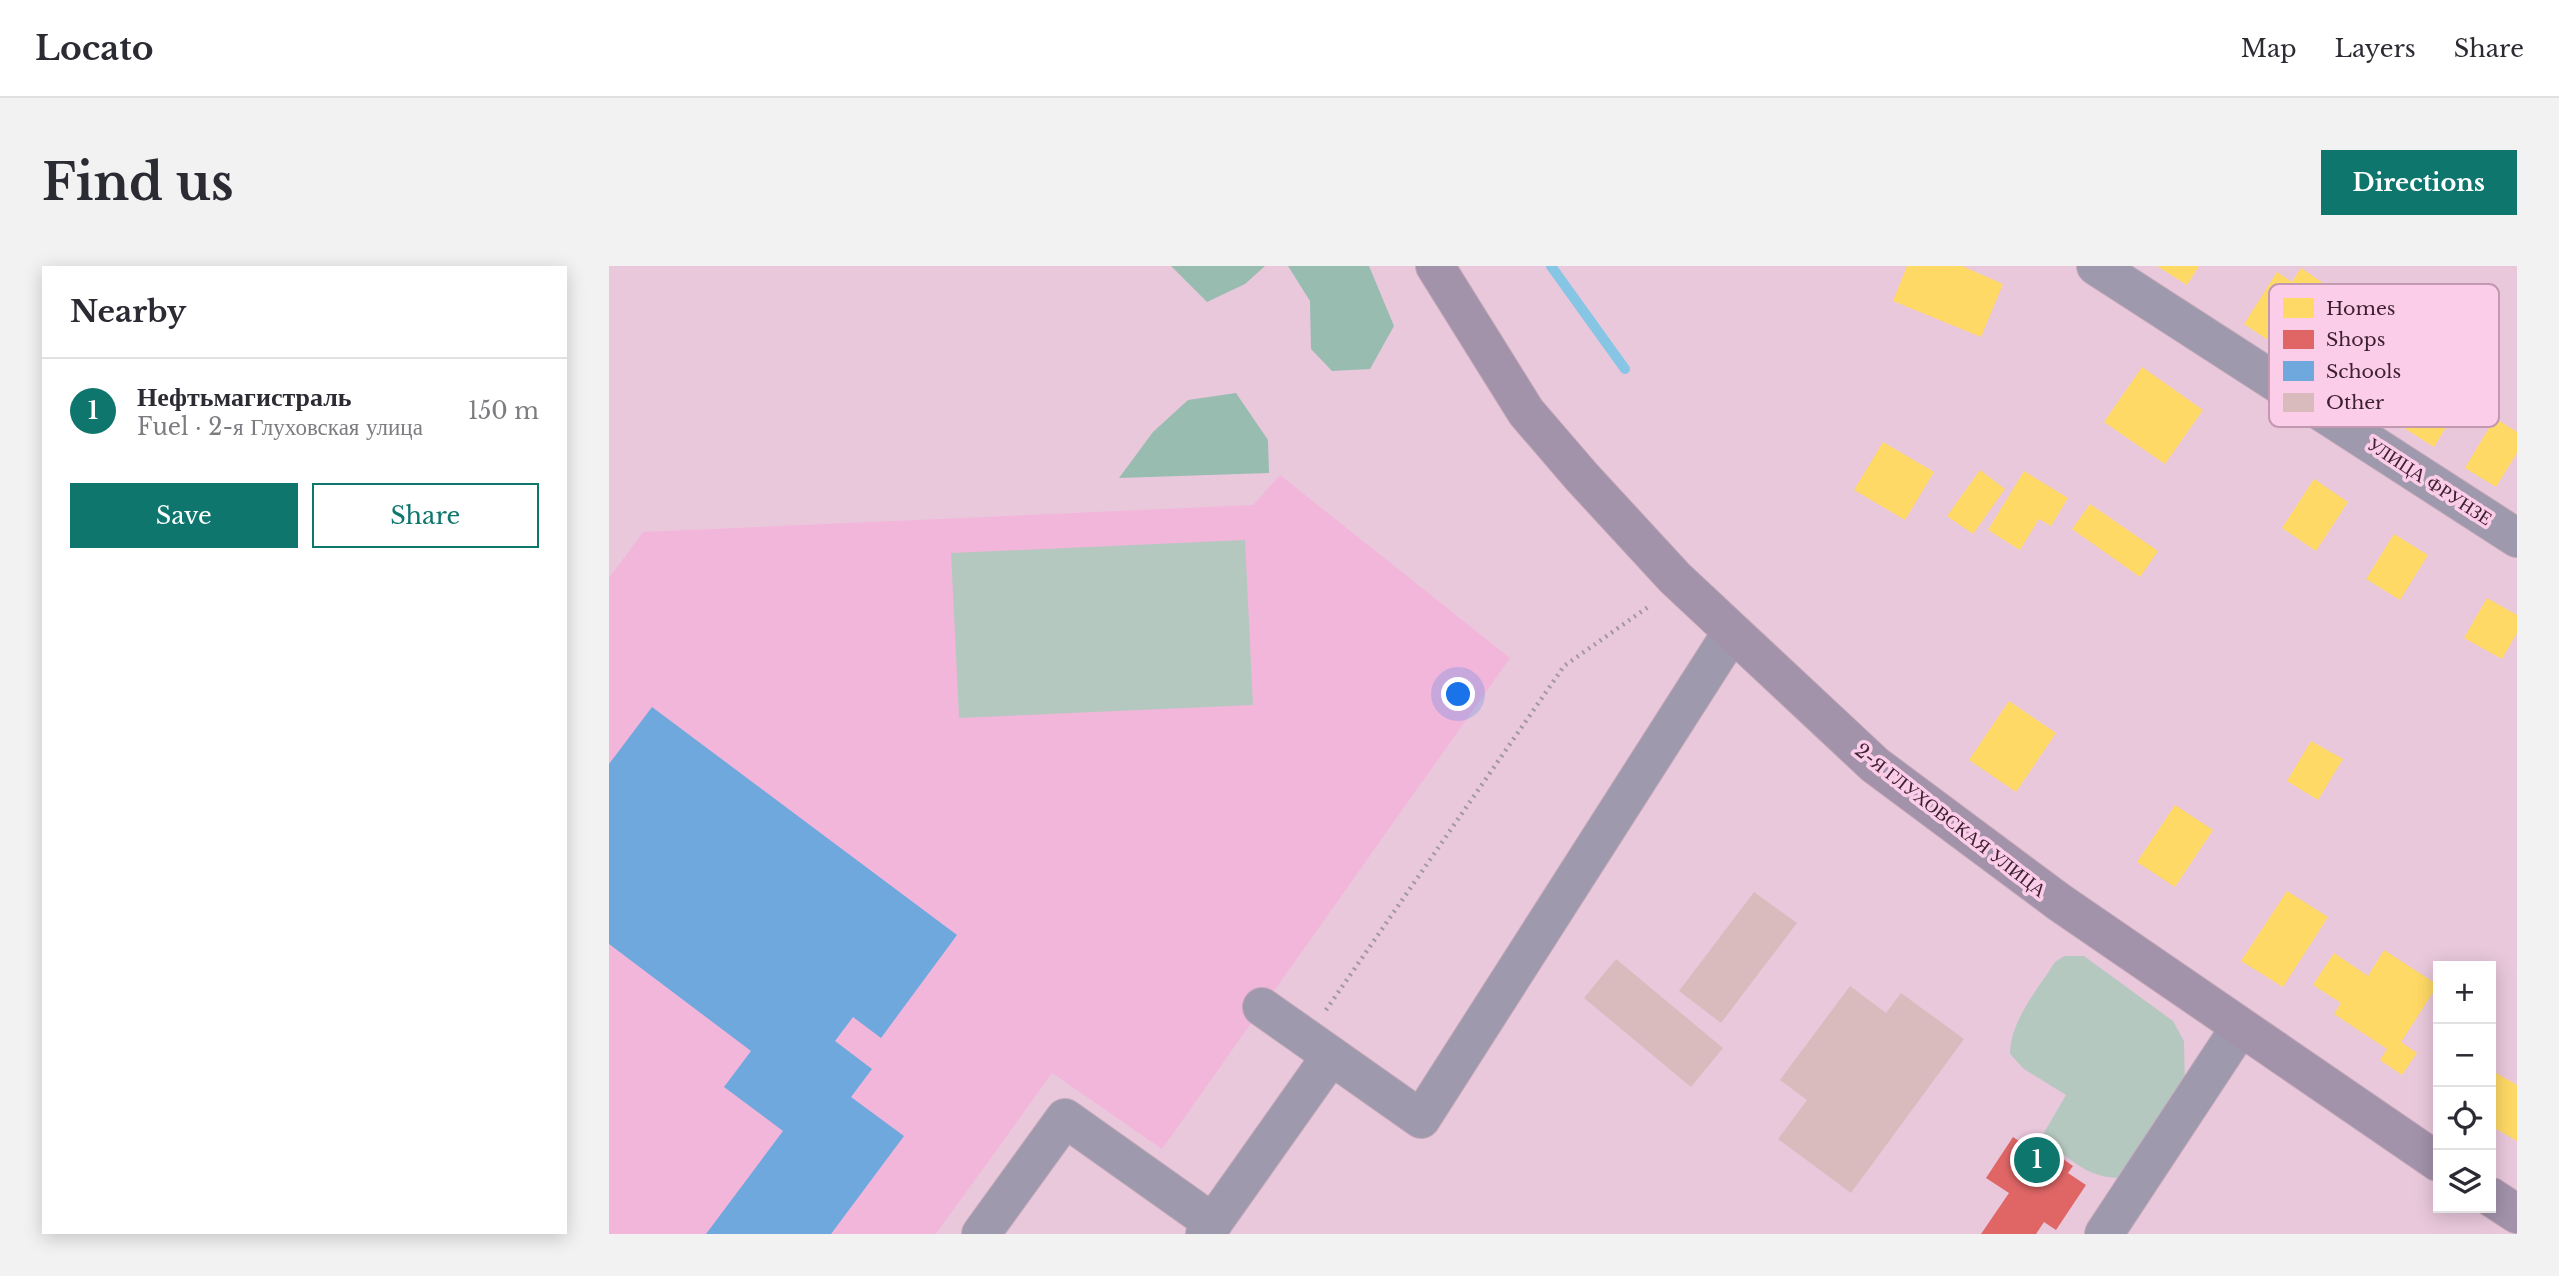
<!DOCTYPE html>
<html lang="en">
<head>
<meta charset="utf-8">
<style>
	:root { --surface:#fff; --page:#f2f2f3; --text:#2b2b33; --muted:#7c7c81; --line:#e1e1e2; --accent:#0f766e }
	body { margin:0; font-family:"Libre Baskerville",serif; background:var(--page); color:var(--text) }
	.controls { position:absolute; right:21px; bottom:21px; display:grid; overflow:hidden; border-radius:0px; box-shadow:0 4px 18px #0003 }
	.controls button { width:63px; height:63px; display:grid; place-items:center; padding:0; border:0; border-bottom:2px solid var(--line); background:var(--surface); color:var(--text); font:35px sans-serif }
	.you { position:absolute; left:850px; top:429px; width:24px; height:24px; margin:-18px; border:5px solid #fff; border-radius:50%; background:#1a73e8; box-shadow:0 0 0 10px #1a73e833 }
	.badge { display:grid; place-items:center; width:46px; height:46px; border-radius:50%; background:var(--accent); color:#fff; font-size:23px; font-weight:700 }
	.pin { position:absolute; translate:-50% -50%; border:4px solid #fff; box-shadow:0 2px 7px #0006 }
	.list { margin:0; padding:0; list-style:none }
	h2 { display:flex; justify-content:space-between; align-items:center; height:91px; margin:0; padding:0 28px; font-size:30px }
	h2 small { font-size:23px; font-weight:400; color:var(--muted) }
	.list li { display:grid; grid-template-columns:46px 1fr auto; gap:21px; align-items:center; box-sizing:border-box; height:105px; padding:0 28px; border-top:2px solid var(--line) }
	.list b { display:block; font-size:26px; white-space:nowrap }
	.list p { margin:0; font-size:23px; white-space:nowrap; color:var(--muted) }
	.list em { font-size:23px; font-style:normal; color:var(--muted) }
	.actions { display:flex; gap:14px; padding:21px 28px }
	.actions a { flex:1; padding:16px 0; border:2px solid var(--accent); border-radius:0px; text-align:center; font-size:24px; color:var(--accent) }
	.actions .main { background:var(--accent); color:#fff }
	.icon { flex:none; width:38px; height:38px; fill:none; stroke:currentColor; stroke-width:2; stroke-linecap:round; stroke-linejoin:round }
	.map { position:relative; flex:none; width:1908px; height:968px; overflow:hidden; border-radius:0px }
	header { display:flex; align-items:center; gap:42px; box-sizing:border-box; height:98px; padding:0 35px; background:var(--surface); border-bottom:2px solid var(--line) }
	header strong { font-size:33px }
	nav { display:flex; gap:38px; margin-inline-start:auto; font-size:24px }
	.intro { display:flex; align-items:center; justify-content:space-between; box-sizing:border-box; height:168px; padding:0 42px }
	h1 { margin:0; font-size:49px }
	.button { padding:18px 32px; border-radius:0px; background:var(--accent); color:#fff; font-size:24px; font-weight:700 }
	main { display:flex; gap:42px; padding:0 42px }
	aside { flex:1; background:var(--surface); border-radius:0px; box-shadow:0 4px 18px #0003 }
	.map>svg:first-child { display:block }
</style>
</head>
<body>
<header>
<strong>Locato</strong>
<nav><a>Map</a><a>Layers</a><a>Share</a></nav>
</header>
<div class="intro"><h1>Find us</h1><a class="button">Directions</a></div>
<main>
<aside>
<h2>Nearby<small></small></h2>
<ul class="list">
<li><span class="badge">1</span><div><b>Нефтьмагистраль</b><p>Fuel · 2-я Глуховская улица</p></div><em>150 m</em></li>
</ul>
<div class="actions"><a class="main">Save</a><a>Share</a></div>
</aside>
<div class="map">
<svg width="1908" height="968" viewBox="0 0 1908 968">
	<rect width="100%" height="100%" fill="#e9c8dc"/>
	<!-- built -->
	<path fill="#f3b6db" d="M671 209 901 392 553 883 443 807 327 968H0V312L34 266 644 239Z"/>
	<!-- green -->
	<g fill="#b5c8c0">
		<path d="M636 274 644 439 350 452 342 287Z"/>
		<path d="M1455 690H1475L1564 755 1575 775 1576 821 1513 912C1478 913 1458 891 1433 870L1457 829 1415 803 1401 788C1401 755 1429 723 1446 696Z"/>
	</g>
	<!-- forest -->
	<g fill="#98bcaf">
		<path d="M562 0H656L636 18 598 36Z"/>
		<path d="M679 0H760L785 60 761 103 723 105 702 83 701 35Z"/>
		<path d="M627 127 659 174 660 207 510 212 544 166 579 134Z"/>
	</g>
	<!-- homes -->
	<g fill="#ffd966">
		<path d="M1298 0H1353L1394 18 1372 71 1284 35Z"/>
		<path d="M1548 0H1590L1578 19Z"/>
		<path d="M1692 2 1714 17 1671 82 1635 58 1668 6 1683 16Z"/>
		<path d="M1533 101 1594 144 1556 198 1495 156Z"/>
		<path d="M1821 113 1854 133 1825 181 1792 160Z"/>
		<path d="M1886 152 1908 166V187L1887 221 1856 202Z"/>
		<path d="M1274 176 1325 206 1296 254 1245 224Z"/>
		<path d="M1371 204 1396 223 1364 268 1338 250Z"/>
		<path d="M1415 205 1459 232 1442 260 1430 253 1411 284 1379 264Z"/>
		<path d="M1705 213 1739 236 1707 285 1673 262Z"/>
		<path d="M1481 238 1549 285 1531 311 1463 263Z"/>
		<path d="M1785 268 1819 289 1791 334 1757 313Z"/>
		<path d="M1878 332 1908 349V367L1893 393 1855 372Z"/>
		<path d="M1400 435 1447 467 1407 526 1360 494Z"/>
		<path d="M1702 475 1734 493 1709 534 1678 515Z"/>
		<path d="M1566 539 1604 564 1566 621 1528 596Z"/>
		<path d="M1678 625 1719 651 1674 721 1632 695Z"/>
		<path d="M1775 684 1829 719 1792 776 1808 787 1793 809 1771 794 1778 783 1725 748 1732 737 1704 719 1725 687 1759 710Z"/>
		<path d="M1882 804 1908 819V875L1882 860Z"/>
	</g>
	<!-- shops -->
	<path fill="#e06666" d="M1404 871 1435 892 1441 884 1464 900 1459 907 1477 919 1447 964 1435 956 1427 968H1372L1400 927 1377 912Z"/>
	<!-- schools -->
	<path fill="#6fa8dc" d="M43 441 348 669 272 772 244 751 226 775 263 803 242 831 295 870 222 968H97L174 865 115 821 142 785 0 678V498Z"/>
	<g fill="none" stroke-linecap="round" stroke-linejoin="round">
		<!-- stream -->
		<path stroke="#86c6e4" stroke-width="10" d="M942 0 1016 103"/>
	</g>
	<!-- building -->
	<g fill="#d9bbbd">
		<path d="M1145 626 1188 657 1112 757 1070 725Z"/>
		<path d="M1007 693 1114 782 1082 821 975 732Z"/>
		<path d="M1241 720 1277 747 1292 727 1355 773 1242 927 1169 873 1198 834 1171 814Z"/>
	</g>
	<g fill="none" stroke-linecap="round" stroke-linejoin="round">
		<!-- minor casing -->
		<g stroke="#c4a9b9" stroke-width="40">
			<g id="minor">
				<path d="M1487 0 1908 272"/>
				<path d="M653 741 812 853 1123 366"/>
				<path d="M372 968 456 852 604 957"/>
				<path d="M596 968 722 790"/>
				<path d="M1495 968 1630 763"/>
			</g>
		</g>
		<!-- highway casing -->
		<g stroke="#c4a9b9" stroke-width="40">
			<g id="highway">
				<path d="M826 0 917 146 972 210 1066 312 1266 499 1450 636 1829 896"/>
				<path d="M1882 931 1908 948"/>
			</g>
		</g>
		<!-- path -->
		<path stroke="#a197a6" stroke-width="4.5" stroke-dasharray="2 5" stroke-linecap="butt" d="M717 744 955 400 1039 341"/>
		<!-- minor -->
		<use href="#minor" stroke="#9e99ac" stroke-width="38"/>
		<!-- highway -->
		<use href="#highway" stroke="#a292aa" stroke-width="38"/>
	</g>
	<g text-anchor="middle" stroke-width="7" stroke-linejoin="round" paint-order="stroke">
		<!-- street labels -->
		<g font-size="19" fill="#3c1f31" stroke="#fccde8">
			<text transform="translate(1821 215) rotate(33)" y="7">УЛИЦА ФРУНЗЕ</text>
			<text transform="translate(1342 554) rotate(38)" y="7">2-Я ГЛУХОВСКАЯ УЛИЦА</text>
		</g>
	</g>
	<!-- legend -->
	<rect x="1660" y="18" width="230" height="143" rx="10" fill="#fccde8" stroke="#c299b1" stroke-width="2"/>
	<rect x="1674" y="32" width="31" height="20" fill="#ffd966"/>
	<rect x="1674" y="64" width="31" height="19" fill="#e06666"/>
	<rect x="1674" y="95" width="31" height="20" fill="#6fa8dc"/>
	<rect x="1674" y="127" width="31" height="19" fill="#d9bbbd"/>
	<g font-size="19" fill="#3c1f31">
		<text x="1717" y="49">Homes</text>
		<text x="1717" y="80">Shops</text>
		<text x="1717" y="112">Schools</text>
		<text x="1717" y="143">Other</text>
	</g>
</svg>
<div class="controls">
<button>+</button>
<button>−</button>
<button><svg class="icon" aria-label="locate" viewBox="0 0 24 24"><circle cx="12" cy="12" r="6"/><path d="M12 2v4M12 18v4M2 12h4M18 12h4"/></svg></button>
<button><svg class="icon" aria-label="layers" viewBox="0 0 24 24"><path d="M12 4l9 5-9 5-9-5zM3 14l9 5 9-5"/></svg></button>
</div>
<div class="you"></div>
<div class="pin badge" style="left:1428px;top:894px">1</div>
</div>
</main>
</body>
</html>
